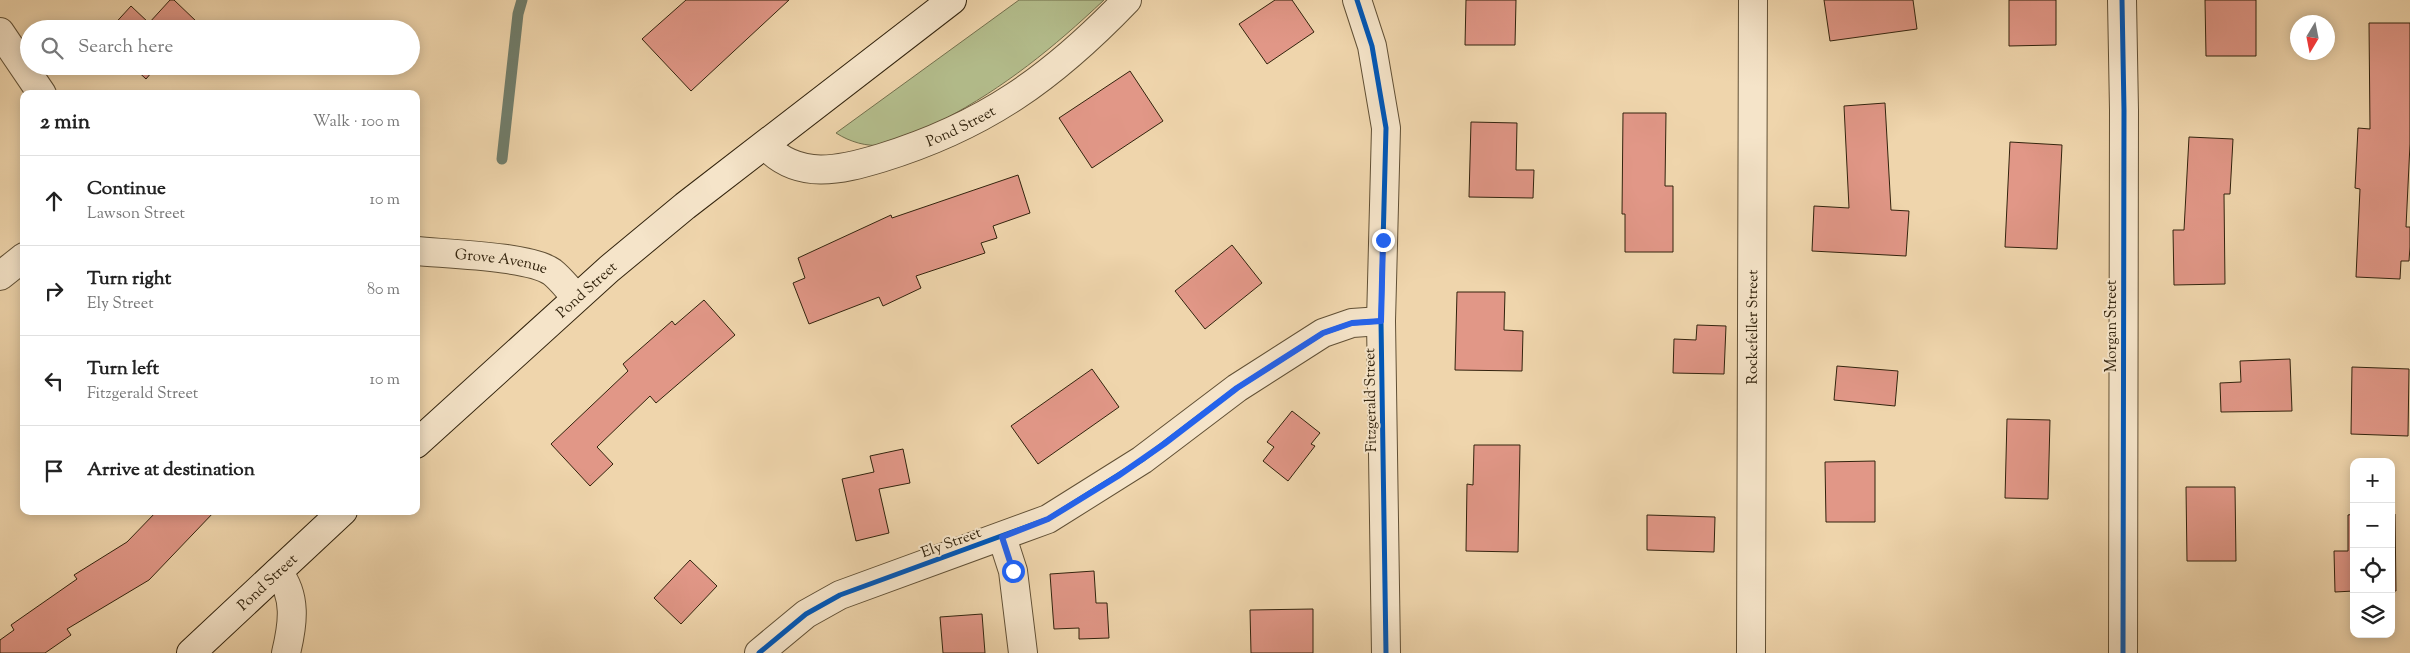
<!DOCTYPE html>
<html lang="en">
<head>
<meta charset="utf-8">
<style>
	:root { --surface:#fff; --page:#f2f2f2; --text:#222; --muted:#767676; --line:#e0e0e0 }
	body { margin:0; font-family:"Sorts Mill Goudy",serif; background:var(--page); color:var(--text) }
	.controls { position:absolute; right:15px; bottom:15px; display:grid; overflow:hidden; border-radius:10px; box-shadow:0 2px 12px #0003 }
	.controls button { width:45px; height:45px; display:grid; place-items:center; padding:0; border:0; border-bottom:1px solid var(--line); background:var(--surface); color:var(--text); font:25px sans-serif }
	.compass { position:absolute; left:2290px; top:15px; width:45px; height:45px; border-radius:50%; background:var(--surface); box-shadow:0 2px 12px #0003; rotate:190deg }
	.stop { position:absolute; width:15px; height:15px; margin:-11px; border:4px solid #2563eb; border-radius:50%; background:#fff }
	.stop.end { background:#2563eb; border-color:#fff; box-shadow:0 1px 5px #0008 }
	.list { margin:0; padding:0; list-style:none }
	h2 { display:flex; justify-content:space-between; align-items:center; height:65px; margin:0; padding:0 20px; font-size:21px }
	h2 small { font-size:16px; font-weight:400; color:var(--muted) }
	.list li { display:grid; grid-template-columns:32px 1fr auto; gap:15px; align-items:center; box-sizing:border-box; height:90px; padding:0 20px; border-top:1px solid var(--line) }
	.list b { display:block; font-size:19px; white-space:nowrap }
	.list p { margin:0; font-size:16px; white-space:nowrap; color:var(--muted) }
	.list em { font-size:16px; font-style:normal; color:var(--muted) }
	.icon { flex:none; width:28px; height:28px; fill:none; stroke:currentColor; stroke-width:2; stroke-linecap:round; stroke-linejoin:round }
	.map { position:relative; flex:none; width:2410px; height:653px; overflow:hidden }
	.search { position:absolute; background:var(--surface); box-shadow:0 2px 12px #0003; left:20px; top:20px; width:400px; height:55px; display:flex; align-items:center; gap:12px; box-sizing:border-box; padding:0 18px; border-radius:28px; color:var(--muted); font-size:19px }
	.panel { position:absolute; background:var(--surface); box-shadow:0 2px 12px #0003; left:20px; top:90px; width:400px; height:425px; border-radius:10px }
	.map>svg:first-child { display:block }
</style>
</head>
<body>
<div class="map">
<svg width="2410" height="653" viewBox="0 0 2410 653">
	<rect width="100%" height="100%" fill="#efd5ac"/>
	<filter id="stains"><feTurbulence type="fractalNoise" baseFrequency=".004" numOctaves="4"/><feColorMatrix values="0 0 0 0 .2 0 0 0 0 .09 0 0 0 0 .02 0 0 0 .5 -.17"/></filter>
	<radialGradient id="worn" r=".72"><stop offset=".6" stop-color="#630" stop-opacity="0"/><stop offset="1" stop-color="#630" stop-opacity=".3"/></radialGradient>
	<!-- green -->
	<path fill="#b4be8d" stroke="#73704d" d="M1019 0H1104C1053 48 1005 87 943 120 924 131 905 142 883 145 867 147 850 142 836 133Z"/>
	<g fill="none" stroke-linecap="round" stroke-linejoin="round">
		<!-- stream -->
		<path stroke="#707d6b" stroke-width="11" d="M502 159 518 14 522 0"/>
	</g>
	<!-- building -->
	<g fill="#e19787" stroke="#32230d">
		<path d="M170 0H174L197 22 191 29H110L131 6 149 23Z"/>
		<path d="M686 0H789L691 91 642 39Z"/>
		<path d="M1275 0H1292L1314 32 1267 64 1239 24Z"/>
		<path d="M1466 0H1516L1515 45H1465Z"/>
		<path d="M1824 0H1913L1917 29 1830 41Z"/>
		<path d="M2009 0H2056V45L2009 46Z"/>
		<path d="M2205 0H2256V56H2206Z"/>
		<path d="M2369 23H2410V144L2406 227H2410V247L2409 261H2401L2400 279 2356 277 2360 189 2355 188 2358 128 2370 129Z"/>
		<path d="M132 66H157L146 79Z"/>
		<path d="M1130 71 1163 121 1092 168 1059 118Z"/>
		<path d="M1885 103 1891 210 1909 211 1906 256 1812 251 1814 206 1849 208 1844 106Z"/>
		<path d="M1623 113H1666L1665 186H1673V252H1625V214H1622Z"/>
		<path d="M1471 122 1517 123 1516 170H1534L1533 198 1469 197Z"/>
		<path d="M2189 137 2233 139 2230 194H2224L2225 284 2174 285 2173 230H2184Z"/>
		<path d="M2010 142 2062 145 2057 249 2005 247Z"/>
		<path d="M1018 175 1030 213 993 226 997 238 981 243 985 253 916 276 921 288 883 306 879 297 809 324 793 283 805 278 798 258 891 215 892 218Z"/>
		<path d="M1232 245 1262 283 1205 329 1175 291Z"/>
		<path d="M1457 292H1505L1504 330 1523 331 1522 371 1455 370Z"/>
		<path d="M704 300 735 335 656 403 650 396 597 447 613 464 590 486 551 444 628 371 623 364 672 321 675 325Z"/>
		<path d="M1697 325 1726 326 1724 374 1673 373 1674 339 1696 340Z"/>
		<path d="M2290 359 2292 411 2221 412 2220 383 2241 382 2240 361Z"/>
		<path d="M1837 366 1898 371 1895 406 1834 400Z"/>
		<path d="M2352 367 2409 369 2408 436 2351 434Z"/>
		<path d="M1092 369 1119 407 1038 464 1011 426Z"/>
		<path d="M1292 411 1320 433 1311 444 1315 446 1288 481 1263 461 1274 447 1267 442Z"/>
		<path d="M2007 419 2050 420 2048 499 2005 498Z"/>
		<path d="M1474 445H1520L1518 552 1466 551 1467 484 1473 485Z"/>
		<path d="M903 449 910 483 879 489 889 533 856 541 842 479 874 472 870 456Z"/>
		<path d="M1875 461V522H1826L1825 462Z"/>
		<path d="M2186 487H2235L2236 561H2187Z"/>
		<path d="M157 511H215L149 580 67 629 71 635 45 653H0V640L14 630 11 625 77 579 74 575 127 542Z"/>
		<path d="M2354 514V591L2335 592 2334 551H2348V515Z"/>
		<path d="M2391 514H2395L2396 591H2391Z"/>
		<path d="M1647 515 1715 517 1714 552 1647 550Z"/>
		<path d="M690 560 717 586 681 624 654 598Z"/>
		<path d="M1094 571 1096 603H1107L1109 638 1079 639V628L1054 629 1050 574Z"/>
		<path d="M1313 609V653H1251L1250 610Z"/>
		<path d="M982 614 985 653H943L940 617Z"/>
	</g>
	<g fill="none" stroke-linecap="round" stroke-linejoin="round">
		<!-- street casing -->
		<g stroke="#615035" stroke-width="30">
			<g id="street">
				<path d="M1357 0 1372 46 1386 128 1381 321 1386 653"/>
				<path d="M2122 0 2124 110 2123 653"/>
				<path d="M0 32 42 94"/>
				<path id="s1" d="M765 145C798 181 841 170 881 158 985 126 1052 78 1127 0"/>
				<path id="s2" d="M416 251C446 254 530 256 552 272 561 279 568 289 576 297"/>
				<path d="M0 276 24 257"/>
				<path d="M1002 537 1013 571 1023 653"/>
				<path d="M278 572C297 596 293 624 286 653"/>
				<path d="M759 653 806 614 840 595 1048 519 1142 460 1237 388 1323 333 1352 323 1381 321"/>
				<path id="s3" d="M1751 653 1753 0"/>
			</g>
		</g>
		<!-- secondary casing -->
		<g stroke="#32230d" stroke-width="30">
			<g id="secondary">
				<path id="s4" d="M416 444 609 269 685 206 952 0"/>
				<path id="s5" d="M191 653 343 511"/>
			</g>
		</g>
		<!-- street -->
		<use href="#street" stroke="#f5e4c9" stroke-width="28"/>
		<!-- secondary -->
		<use href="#secondary" stroke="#f5e4c9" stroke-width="28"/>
		<!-- cycleway casing -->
		<g stroke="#f5e4c9" stroke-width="8">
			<g id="cycleway">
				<path d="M1357 0 1372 46 1386 128 1381 321 1386 653"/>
				<path d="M2122 0 2124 110 2123 653"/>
				<path d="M759 653 806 614 840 595 1048 519 1142 460 1237 388 1323 333 1352 323 1381 321"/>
			</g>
		</g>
		<!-- cycleway -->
		<use href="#cycleway" stroke="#0057b8" stroke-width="5"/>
	</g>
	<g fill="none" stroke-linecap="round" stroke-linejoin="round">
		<!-- route -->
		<path stroke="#2563eb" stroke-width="6" d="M1013 571 1002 537 1048 519 1118 476 1164 444 1237 388 1323 333 1352 323 1381 321 1383 240"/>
	</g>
	<g text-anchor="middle" stroke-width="4" stroke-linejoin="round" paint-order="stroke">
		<!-- street labels -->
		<g font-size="15" fill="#32230d" stroke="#f5e4c9">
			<text dy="5" stroke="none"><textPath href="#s1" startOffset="210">Pond Street</textPath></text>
			<text dy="5" stroke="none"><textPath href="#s2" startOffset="86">Grove Avenue</textPath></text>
			<text dy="5" stroke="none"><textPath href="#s4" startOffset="230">Pond Street</textPath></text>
			<text dy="5" stroke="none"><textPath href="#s3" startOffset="326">Rockefeller Street</textPath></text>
			<text transform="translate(2111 326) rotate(-90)" y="5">Morgan Street</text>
			<text transform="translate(1370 400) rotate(-91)" y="5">Fitzgerald Street</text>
			<text transform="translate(951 542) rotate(-20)" y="5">Ely Street</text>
			<text dy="5" stroke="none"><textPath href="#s5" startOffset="104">Pond Street</textPath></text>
		</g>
	</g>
	<rect width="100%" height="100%" filter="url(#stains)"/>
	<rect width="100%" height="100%" fill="url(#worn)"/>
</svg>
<div class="controls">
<button>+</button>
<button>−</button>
<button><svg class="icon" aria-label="locate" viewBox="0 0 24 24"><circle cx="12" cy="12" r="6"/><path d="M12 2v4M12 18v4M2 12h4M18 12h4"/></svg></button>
<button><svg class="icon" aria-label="layers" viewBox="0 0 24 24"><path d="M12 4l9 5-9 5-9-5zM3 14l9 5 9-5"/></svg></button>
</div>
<svg class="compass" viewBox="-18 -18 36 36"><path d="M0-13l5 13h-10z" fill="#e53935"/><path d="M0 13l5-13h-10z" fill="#767676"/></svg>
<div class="stop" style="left:1013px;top:571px"></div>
<div class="stop end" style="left:1383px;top:240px"></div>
<div class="search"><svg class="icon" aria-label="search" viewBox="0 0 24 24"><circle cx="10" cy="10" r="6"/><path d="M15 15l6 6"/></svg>Search here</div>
<section class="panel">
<h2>2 min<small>Walk · 100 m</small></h2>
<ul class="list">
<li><svg class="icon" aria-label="ahead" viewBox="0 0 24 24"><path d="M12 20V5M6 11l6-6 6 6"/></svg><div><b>Continue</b><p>Lawson Street</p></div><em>10 m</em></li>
<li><svg class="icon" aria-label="right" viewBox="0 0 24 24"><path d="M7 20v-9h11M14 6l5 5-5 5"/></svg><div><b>Turn right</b><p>Ely Street</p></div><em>80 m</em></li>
<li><svg class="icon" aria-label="left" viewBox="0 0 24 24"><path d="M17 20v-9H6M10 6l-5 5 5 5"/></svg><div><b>Turn left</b><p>Fitzgerald Street</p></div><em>10 m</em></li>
<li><svg class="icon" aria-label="arrive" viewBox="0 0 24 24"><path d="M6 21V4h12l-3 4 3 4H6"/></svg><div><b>Arrive at destination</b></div></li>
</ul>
</section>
</div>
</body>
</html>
